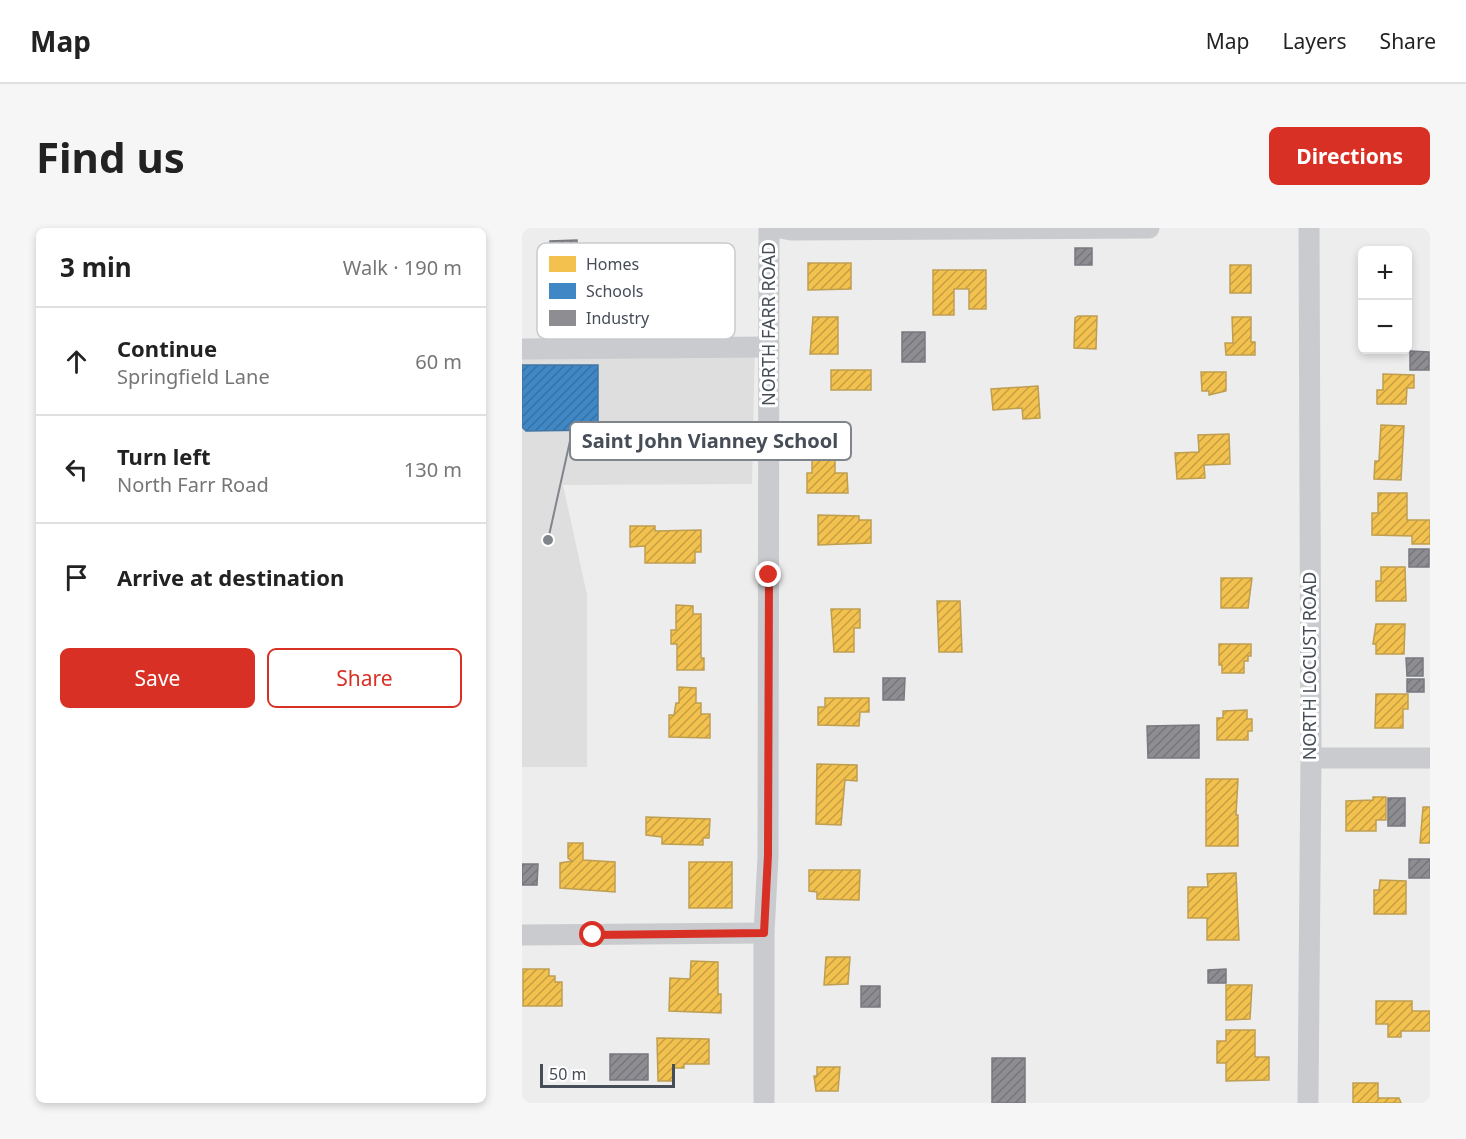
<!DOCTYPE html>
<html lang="en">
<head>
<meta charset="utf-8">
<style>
	:root { --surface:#fff; --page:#f6f6f6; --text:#222; --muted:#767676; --line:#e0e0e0; --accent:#d93025 }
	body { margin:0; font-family:"Noto Sans",sans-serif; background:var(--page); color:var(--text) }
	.controls { position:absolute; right:18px; top:18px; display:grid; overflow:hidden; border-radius:9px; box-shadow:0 3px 9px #0003 }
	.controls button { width:54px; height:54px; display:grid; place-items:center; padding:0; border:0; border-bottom:2px solid var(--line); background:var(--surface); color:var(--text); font:30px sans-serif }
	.scale { position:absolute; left:18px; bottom:15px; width:135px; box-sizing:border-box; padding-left:6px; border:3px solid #464d57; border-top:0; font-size:16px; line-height:21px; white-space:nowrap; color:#464d57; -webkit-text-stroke:4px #fff; paint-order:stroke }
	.stop { position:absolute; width:18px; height:18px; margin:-14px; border:4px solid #d93025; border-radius:50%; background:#fff }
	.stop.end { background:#d93025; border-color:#fff; box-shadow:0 2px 6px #0008 }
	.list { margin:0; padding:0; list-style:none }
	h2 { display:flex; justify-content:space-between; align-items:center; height:78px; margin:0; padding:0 24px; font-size:26px }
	h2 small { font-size:20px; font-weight:400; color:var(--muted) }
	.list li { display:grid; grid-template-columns:39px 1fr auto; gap:18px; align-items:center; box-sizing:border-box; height:108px; padding:0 24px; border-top:2px solid var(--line) }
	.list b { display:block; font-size:22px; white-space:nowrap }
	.list p { margin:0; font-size:20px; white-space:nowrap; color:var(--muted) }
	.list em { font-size:20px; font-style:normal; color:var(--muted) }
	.actions { display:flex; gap:12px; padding:18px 24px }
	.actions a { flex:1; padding:14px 0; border:2px solid var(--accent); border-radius:9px; text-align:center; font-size:21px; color:var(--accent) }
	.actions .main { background:var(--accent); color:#fff }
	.icon { flex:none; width:33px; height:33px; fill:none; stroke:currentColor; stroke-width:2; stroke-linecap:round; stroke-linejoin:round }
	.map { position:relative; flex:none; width:908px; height:875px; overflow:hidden; border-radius:9px }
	header { display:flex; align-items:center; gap:36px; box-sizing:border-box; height:84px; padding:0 30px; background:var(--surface); border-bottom:2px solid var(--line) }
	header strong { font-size:28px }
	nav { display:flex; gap:33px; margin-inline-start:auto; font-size:21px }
	.intro { display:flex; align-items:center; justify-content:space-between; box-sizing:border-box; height:144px; padding:0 36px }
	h1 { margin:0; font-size:42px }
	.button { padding:15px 27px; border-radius:9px; background:var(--accent); color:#fff; font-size:21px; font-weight:700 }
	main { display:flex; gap:36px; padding:0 36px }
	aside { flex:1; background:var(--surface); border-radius:9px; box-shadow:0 3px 9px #0003 }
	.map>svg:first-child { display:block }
</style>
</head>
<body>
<header>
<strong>Map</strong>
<nav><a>Map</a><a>Layers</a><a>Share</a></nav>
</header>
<div class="intro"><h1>Find us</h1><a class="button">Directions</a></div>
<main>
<aside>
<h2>3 min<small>Walk · 190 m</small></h2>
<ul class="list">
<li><svg class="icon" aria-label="ahead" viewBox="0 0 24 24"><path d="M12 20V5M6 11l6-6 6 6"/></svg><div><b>Continue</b><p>Springfield Lane</p></div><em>60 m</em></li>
<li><svg class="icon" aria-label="left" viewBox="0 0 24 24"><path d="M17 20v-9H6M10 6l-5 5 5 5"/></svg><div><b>Turn left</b><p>North Farr Road</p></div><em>130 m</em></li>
<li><svg class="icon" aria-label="arrive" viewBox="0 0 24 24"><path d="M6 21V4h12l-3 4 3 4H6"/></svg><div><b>Arrive at destination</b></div></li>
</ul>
<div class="actions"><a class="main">Save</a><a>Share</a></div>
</aside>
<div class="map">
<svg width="908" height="875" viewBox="0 0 908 875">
	<defs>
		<pattern id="homes-hatch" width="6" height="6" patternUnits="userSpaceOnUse" patternTransform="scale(1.5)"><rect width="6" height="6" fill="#f2c14e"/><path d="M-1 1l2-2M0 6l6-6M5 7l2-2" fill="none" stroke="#c69f44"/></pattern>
		<pattern id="schools-hatch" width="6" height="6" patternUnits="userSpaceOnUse" patternTransform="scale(1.5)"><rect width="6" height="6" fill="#3f88c5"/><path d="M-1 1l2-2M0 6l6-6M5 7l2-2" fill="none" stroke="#3771a3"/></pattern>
		<pattern id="industry-hatch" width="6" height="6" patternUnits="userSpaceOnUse" patternTransform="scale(1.5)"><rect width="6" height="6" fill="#8d8d92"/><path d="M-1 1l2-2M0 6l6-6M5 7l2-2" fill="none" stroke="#75757a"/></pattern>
	</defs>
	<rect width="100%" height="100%" fill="#ededed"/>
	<!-- education -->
	<path fill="#dfdede" d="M0 112H233L230 256 41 257 65 367V539H0Z"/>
	<!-- homes -->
	<g fill="url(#homes-hatch)" stroke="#be9e51" stroke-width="1.5">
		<path d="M286 35H329V61L286 62Z"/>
		<rect x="708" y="37" width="21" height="28"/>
		<path d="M411 42H464V81H447V61H432V87H411Z"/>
		<path d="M556 88H575L574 121 552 120 553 90Z"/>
		<path d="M291 89H316V126H288Z"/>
		<path d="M710 89H729V114H733V127H704L703 115H711Z"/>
		<rect x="309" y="142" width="40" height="20"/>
		<path d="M679 144H704V163L687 167V163H680Z"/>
		<path d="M861 146 892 147V160H885L884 176H855V162H861Z"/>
		<path d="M516 158 518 190 501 191 500 180 471 182 469 161Z"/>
		<path d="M859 197 882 198 879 252 852 251 853 233H857Z"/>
		<path d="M707 206 708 236 682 237 683 250 655 251 653 225 677 224 676 207Z"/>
		<path d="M290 207H313V245H325L326 265H285V245H290Z"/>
		<path d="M856 265H885V292H908V316H890V308L850 307V285H856Z"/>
		<path d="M296 287 337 288V292H349V315L296 317Z"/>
		<path d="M108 298H133V303L179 302V324H173V335H123V318L108 319Z"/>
		<path d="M859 339H883L884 373H854V353H859Z"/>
		<path d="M699 350H730L726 380H699Z"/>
		<path d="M415 373H438L440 424H417Z"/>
		<path d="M154 377 171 378V386H179V430H182V442H155V416H149V402H154Z"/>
		<path d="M309 381H338V400H332V424H312Z"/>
		<path d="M854 396H883L882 426H854V416H851Z"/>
		<path d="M697 416H729V428H726V433H722V445H700V437H697Z"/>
		<path d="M157 459 174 460V475H179V486H188V510L147 509V487H152L154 475H157Z"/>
		<path d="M854 466H886V481H881V500H853Z"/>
		<path d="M303 470H347V484H338L337 498 296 497V479H303Z"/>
		<path d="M725 482V491H730V503H726V512H695V490H701V483Z"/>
		<path d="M295 536 335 537V553L323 552 319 597 294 596Z"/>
		<path d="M684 551H716L714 587H716V618H684Z"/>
		<path d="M851 569H864V592H854V603H824V573L851 572Z"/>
		<path d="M901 579H908V615H898Z"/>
		<path d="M124 589 188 591 187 610H181V617L140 616V609L124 607Z"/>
		<path d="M46 615H61V632L93 634V664L38 660V635L50 633 46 630Z"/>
		<rect x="167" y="634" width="43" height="46"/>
		<path d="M287 642H338L337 672 295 671V664L287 663Z"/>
		<path d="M714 645 717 712H685V690H666V659H686L685 646Z"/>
		<path d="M858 652 884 653V686H852V662H857Z"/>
		<path d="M304 729H328L326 756 302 757Z"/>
		<path d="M169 733 196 734V766H199V785L147 783 148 750 168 751Z"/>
		<path d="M1 741H27V748H33V754H40V778H1Z"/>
		<path d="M704 757H730L728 791 704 792Z"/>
		<path d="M854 773H890V783H908V803H879V809H866V796H854Z"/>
		<path d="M704 802H733V829H747V852L704 853V835H695V813H704Z"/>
		<path d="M135 810 187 811V836H162V840H152L151 853H136Z"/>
		<path d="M295 839H318L316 863H294L292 848H295Z"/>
		<path d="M831 855H856V870H877L879 875H831Z"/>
	</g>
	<!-- schools -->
	<path fill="url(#schools-hatch)" stroke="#4176a4" stroke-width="1.5" d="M0 137H76V202L4 203 0 199Z"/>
	<!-- industry -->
	<g fill="url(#industry-hatch)" stroke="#787a80" stroke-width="1.5">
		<path d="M55 12 56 41 26 42 28 13Z"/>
		<rect x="553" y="20" width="17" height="17"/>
		<rect x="380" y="104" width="23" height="30"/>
		<path d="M888 123 907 124V142H888Z"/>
		<rect x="887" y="321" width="20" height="18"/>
		<path d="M884 430H901V448H885Z"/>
		<path d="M361 450H383L382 472H361Z"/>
		<rect x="885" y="451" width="17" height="13"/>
		<path d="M677 497V530H626L625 498Z"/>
		<rect x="866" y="570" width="17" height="28"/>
		<rect x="887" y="631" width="21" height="19"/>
		<path d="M0 636H16L15 657H0Z"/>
		<path d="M704 741V755H686V742Z"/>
		<rect x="339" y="758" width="19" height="21"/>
		<rect x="88" y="826" width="38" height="26"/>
		<rect x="470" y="830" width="33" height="45"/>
	</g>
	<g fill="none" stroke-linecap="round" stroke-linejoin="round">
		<!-- minor -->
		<g stroke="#c9cbce" stroke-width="21">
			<path d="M259 0 269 2 627 0"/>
			<path d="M0 121 247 119"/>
			<path d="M789 530H908"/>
			<path d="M0 707 242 705"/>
			<path d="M242 875V705L246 628 247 0"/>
			<path d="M786 875 789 530 787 0"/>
		</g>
	</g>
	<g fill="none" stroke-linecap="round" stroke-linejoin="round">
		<!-- route -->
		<path stroke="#d93025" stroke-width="8" d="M71 707 242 705 246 627 247 347"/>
	</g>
	<g text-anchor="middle" stroke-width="6" stroke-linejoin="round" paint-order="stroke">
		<!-- street labels -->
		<g font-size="18" fill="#464d57" stroke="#fff">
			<text transform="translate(247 96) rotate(-90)" y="6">NORTH FARR ROAD</text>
			<text transform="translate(788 438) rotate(-90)" y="6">NORTH LOCUST ROAD</text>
		</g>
	</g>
	<!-- legend -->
	<rect x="15" y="15" width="198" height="96" rx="9" fill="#fff" stroke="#c8cacd" stroke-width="1.5"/>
	<rect x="27" y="28" width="27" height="16" fill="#f2c14e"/>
	<rect x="27" y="55" width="27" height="16" fill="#3f88c5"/>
	<rect x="27" y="82" width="27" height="16" fill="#8d8d92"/>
	<g font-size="16" fill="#464d57">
		<text x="64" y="42">Homes</text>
		<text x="64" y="69">Schools</text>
		<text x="64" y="96">Industry</text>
	</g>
	<!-- callouts -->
	<path fill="none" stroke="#80858c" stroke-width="2" d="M26 312L48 213"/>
	<circle fill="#80858c" stroke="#fff" stroke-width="2" cx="26" cy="312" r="6"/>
	<rect fill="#fff" stroke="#80858c" stroke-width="2" x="48" y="194" width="281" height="38" rx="6"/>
	<g font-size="20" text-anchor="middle" font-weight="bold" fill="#464d57">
		<text x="188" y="220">Saint John Vianney School</text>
	</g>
</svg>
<div class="controls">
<button>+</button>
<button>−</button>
</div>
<div class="scale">50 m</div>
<div class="stop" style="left:71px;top:707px"></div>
<div class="stop end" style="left:247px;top:347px"></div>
</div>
</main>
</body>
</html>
